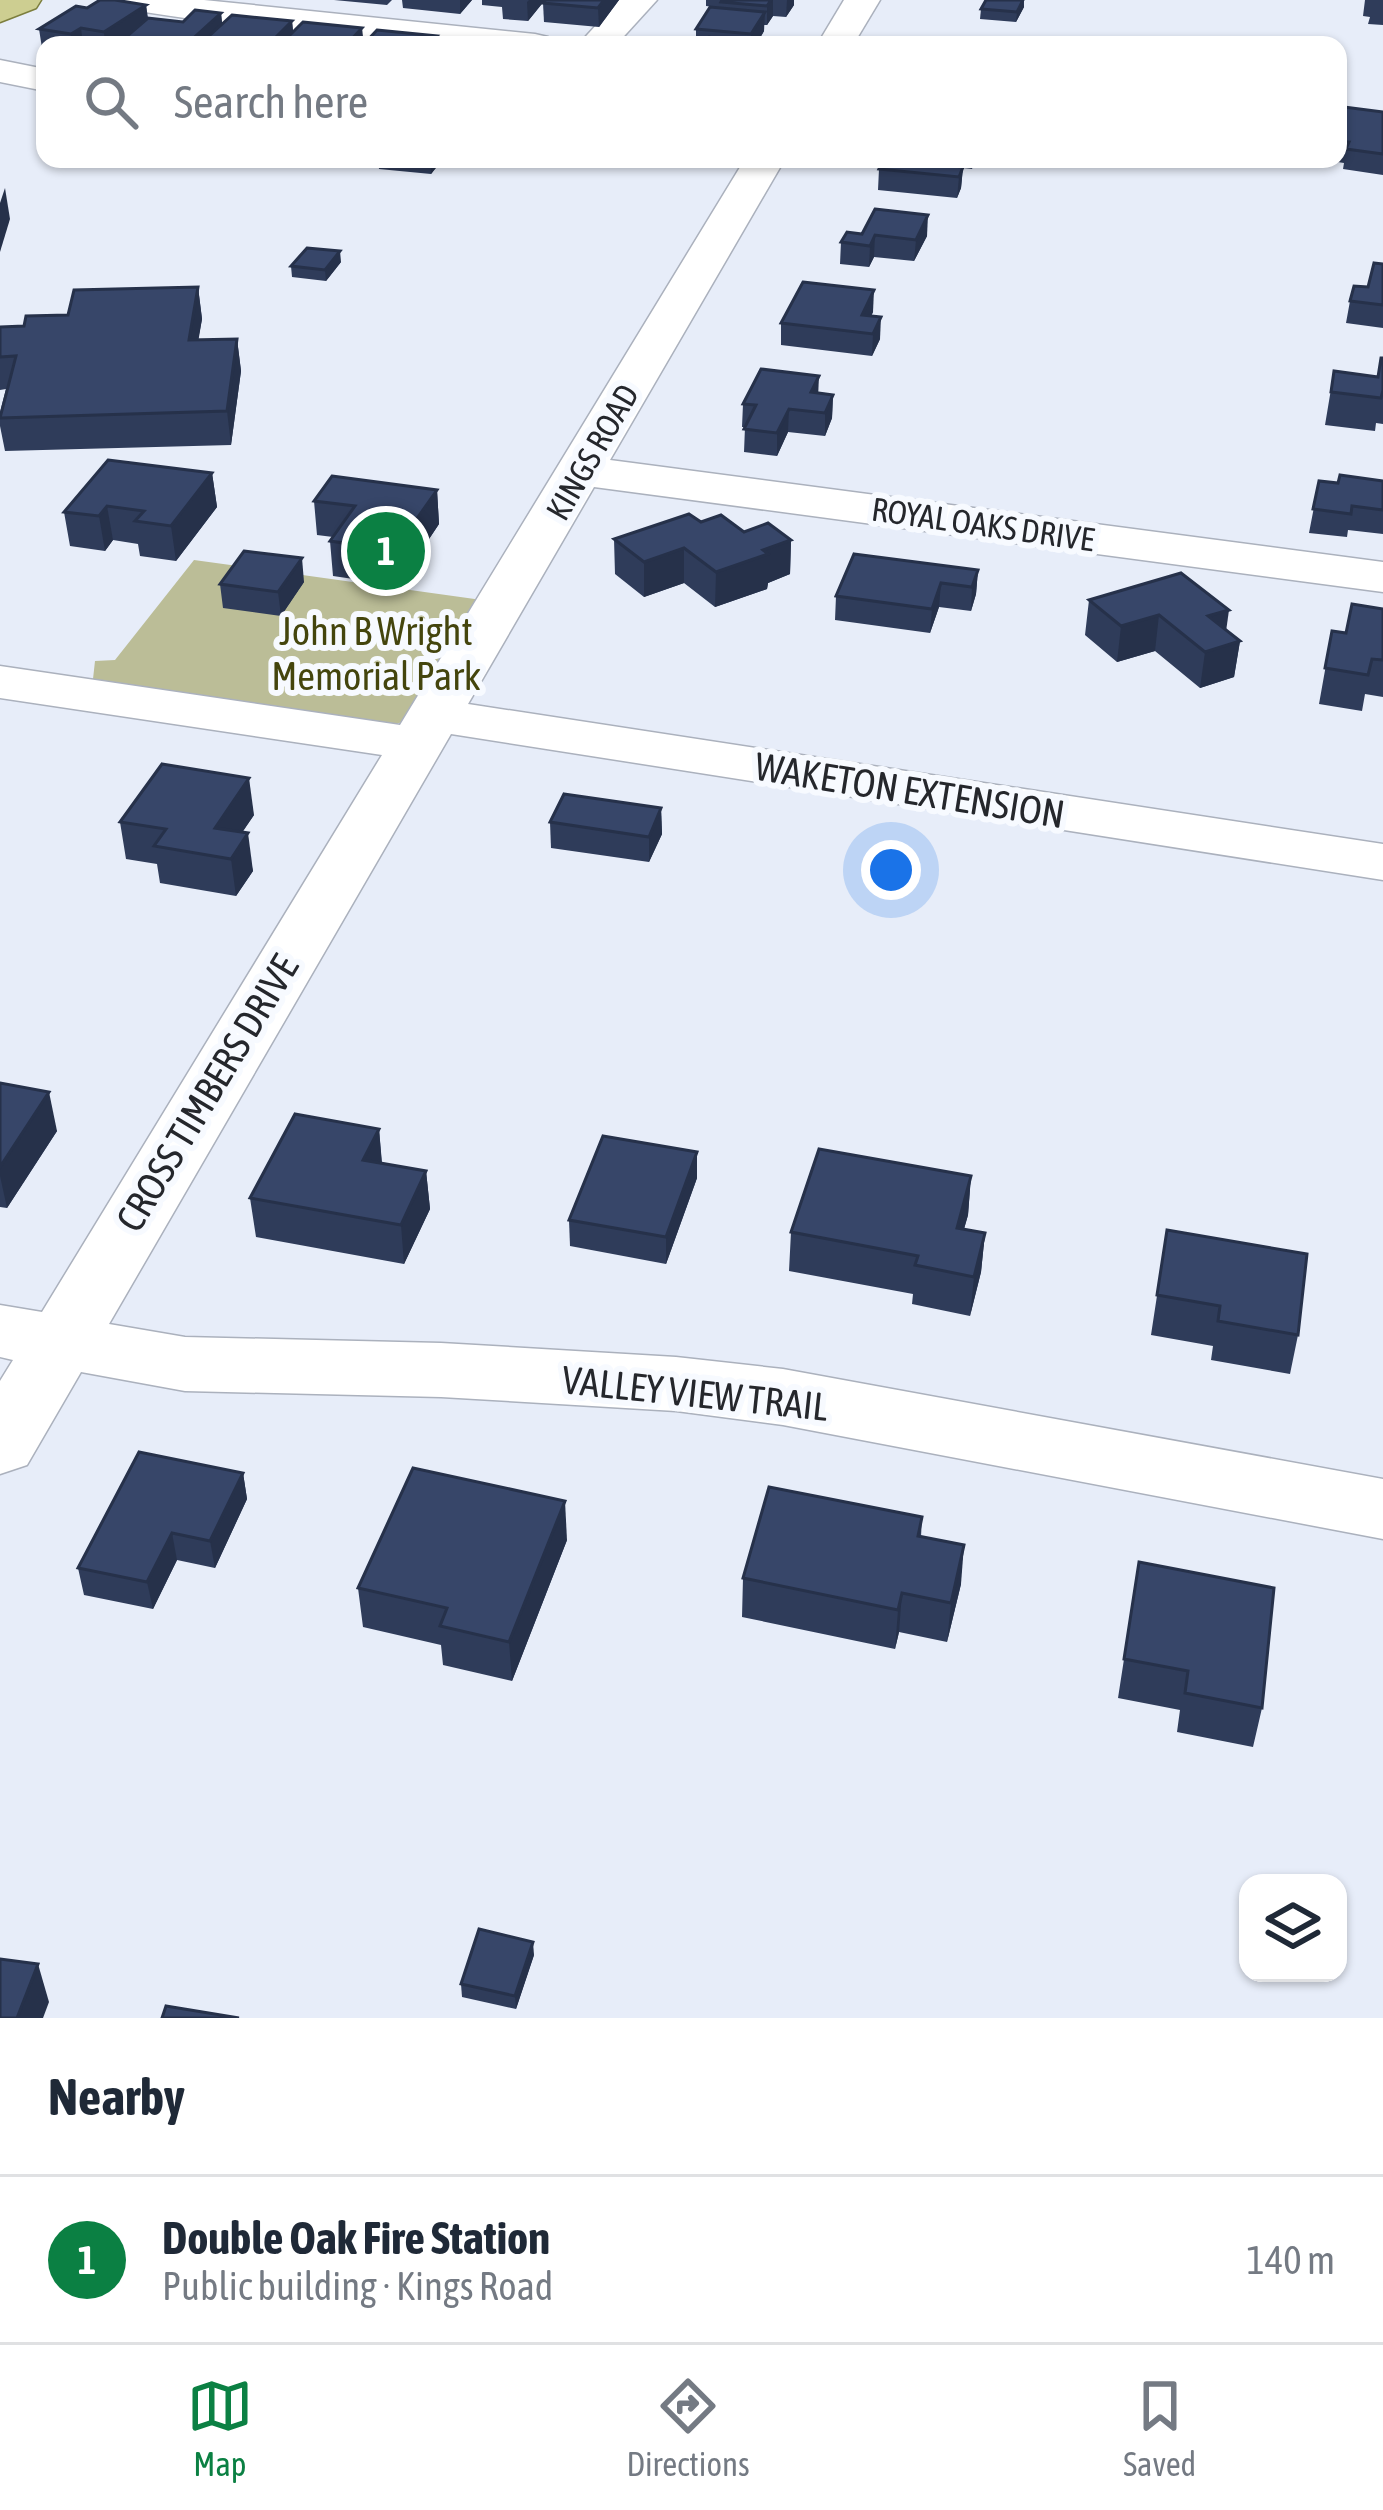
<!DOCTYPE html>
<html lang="en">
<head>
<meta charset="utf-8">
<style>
	:root { --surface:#fff; --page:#f6f6f7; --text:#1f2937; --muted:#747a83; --line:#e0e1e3; --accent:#0b8043 }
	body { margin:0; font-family:"Asap Condensed",sans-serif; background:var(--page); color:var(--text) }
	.controls { position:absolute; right:36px; bottom:36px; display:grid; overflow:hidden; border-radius:24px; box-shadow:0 3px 9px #0004 }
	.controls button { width:108px; height:108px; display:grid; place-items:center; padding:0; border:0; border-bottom:3px solid var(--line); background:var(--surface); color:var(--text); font:60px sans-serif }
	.you { position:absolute; left:891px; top:870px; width:42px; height:42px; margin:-30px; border:9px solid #fff; border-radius:50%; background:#1a73e8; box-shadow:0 0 0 18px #1a73e833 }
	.badge { display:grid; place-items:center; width:78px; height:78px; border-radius:50%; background:var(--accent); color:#fff; font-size:39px; font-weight:700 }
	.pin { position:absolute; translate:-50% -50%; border:6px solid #fff; box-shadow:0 3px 12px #0006 }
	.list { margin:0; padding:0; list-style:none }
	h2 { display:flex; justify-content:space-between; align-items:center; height:156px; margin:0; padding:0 48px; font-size:51px }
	h2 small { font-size:39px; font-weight:400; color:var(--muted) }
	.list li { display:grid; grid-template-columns:78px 1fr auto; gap:36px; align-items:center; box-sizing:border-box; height:168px; padding:0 48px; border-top:3px solid var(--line) }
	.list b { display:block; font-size:45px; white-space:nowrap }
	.list p { margin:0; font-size:39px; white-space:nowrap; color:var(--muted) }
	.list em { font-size:39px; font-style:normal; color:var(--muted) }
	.icon { flex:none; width:66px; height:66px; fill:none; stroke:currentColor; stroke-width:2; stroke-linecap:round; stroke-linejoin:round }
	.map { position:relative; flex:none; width:1383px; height:2018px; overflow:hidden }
	.search { position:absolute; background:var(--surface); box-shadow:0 3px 9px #0004; left:36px; right:36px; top:36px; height:132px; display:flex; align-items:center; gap:30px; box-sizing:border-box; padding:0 42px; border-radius:24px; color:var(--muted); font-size:45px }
	.sheet { height:324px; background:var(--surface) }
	nav { display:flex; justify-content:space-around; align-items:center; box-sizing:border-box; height:168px; border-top:3px solid var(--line); background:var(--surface); font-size:33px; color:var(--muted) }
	nav a { display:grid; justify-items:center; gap:6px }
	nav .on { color:var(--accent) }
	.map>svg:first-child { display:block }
</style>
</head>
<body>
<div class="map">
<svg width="1383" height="2018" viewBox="0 0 1383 2018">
	<rect width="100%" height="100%" fill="#e7edf9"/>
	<!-- green -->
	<path fill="#bbbd97" d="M194 560 489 601 403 722 395 724 93 679 95 661 115 660Z"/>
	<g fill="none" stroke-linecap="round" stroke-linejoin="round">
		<!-- minor casing -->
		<g stroke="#abb1bd" stroke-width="3">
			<g id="minor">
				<path d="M120 0H204L535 34 548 37 553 45C414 45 276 33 138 11L126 7Z"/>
				<path d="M619 0H657L616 45H578Z"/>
				<path d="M844 0H880L853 45H817Z"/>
				<path d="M0 60 45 69V91L0 82Z"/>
				<path d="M745 159H785L610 460 1383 562V592L594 487 468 704 1383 844V880L451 734 109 1324 185 1337 441 1343 676 1357 783 1369 1383 1479V1539L783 1425 676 1411 441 1397 185 1391 81 1372 27 1465 0 1474V1381L13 1360 0 1357V1305L42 1312 382 755 0 698V666L400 725Z"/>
			</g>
		</g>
		<!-- major casing -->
		<g stroke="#7c7e3e" stroke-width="3">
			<path id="major" d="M0 0H41L36 8 0 22Z"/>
		</g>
		<!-- minor -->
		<use href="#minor" fill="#fff" fill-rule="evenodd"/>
		<!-- major -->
		<use href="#major" fill="#cdce91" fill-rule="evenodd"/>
	</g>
	<!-- wall -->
	<g fill="#2f3c5a">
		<path d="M334 0H392L387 5Z"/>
		<path d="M402 0H472L460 14 403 8Z"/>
		<path d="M482 0H545L528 21 503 19 502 7 482 5Z"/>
		<path d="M619 0 599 27 544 22 543 3Z"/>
		<path d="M706 0H794V5L786 17 773 16 767 25H764V31L756 45H685L696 41V29L721 8 706 6Z"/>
		<path d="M986 0H1024V7L1016 22 980 19 981 9Z"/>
		<path d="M1365 0H1383V25L1368 24 1370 17 1363 16Z"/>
		<path d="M146 5 148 18 183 22 221 13 222 24 292 21 293 32 364 44 437 36 438 45H127V38L116 45H45V49L42 48 39 29 87 8Z"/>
		<path d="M1383 112V175L1343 169 1344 163 1325 160 1338 159V119Z"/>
		<path d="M378 159H443L431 174 379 169Z"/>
		<path d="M884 159H976L972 169 963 168 961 188 957 198 878 190 879 169Z"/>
		<path d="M862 234 927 236 914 261 874 257 869 267 840 264 841 242Z"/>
		<path d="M341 262 326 281 292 277 291 266Z"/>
		<path d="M1383 264V328L1346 323 1350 301 1368 287Z"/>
		<path d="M198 287 202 319 198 340 237 339 241 371 231 445 5 451 0 426V412L6 389 0 390V327L24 326Z"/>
		<path d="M873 312 871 316 880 339 872 356 781 345V323Z"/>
		<path d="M1383 358V424L1376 423 1375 431 1325 425 1334 371 1378 377Z"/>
		<path d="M818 393 833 395 832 418 825 436 788 432 777 456 744 452 745 427H742L743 404Z"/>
		<path d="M212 473 217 507 176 561 140 556 138 544 113 540 105 551 70 546 64 512Z"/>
		<path d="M1319 481 1338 483 1383 481V534L1348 530 1347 537 1309 533Z"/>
		<path d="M437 490 439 524 423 548 424 563 408 587 333 576 330 541 333 537 317 535 314 501Z"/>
		<path d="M701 522 791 540 790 574 768 583 767 589 715 607 684 583 644 597 615 574 614 539Z"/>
		<path d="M978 570 976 594 971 611 939 607 930 633 835 620 836 596Z"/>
		<path d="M304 582 281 616 223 608 220 584Z"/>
		<path d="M1089 600 1226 631 1240 641 1234 677 1200 688 1155 651 1117 662 1085 635Z"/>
		<path d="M1383 609V697L1365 694 1362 711 1319 704 1332 631 1346 633Z"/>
		<path d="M661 808 662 834 649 862 551 848 550 822Z"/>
		<path d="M254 815 242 832 253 871 236 896 160 883 157 864 126 859 120 822Z"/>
		<path d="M0 1083 57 1131 7 1208 0 1207Z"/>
		<path d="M379 1129 382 1163 426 1171 430 1209 404 1264 256 1237 250 1198Z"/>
		<path d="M697 1152V1178L666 1264 570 1246 569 1220Z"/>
		<path d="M971 1176 968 1215 964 1229 985 1233 981 1272 970 1316 912 1304 913 1294 789 1271 791 1232Z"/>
		<path d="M1167 1230 1298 1335 1290 1374 1211 1360 1213 1346 1151 1335Z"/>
		<path d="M243 1473 247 1499 215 1568 177 1560 153 1609 84 1595 78 1568Z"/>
		<path d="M922 1517 921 1537 961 1584 947 1642 899 1632 895 1649 742 1617 743 1578Z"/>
		<path d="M567 1540 512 1681 443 1665 441 1645 363 1627 358 1588Z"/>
		<path d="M1139 1562 1262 1708 1253 1747 1177 1732 1180 1710 1118 1698Z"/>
		<path d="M534 1955 516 2009 462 1997 461 1984Z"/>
	</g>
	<!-- shaded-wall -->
	<g fill="#26314a">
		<path d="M460 0H472L460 14Z"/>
		<path d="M529 0H545L528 21 527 2Z"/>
		<path d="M604 0H619L599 27 598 8Z"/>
		<path d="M771 0H773V16L767 25V6Z"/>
		<path d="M787 0H794V5L786 17Z"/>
		<path d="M1023 0 1024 7 1016 22 1017 12Z"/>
		<path d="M146 5 148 24 116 45H105L104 32Z"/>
		<path d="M765 12 764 31 756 45H751V34Z"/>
		<path d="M221 13 223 32 208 37 209 45H188Z"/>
		<path d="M292 21 294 40 289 45H270V43Z"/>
		<path d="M81 28 83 45H72L71 34Z"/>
		<path d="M362 28 364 45H346Z"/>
		<path d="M430 159H443L431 174Z"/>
		<path d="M963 167 961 188 957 198 959 177Z"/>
		<path d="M5 188 10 219 0 252V203Z"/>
		<path d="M928 215 927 236 914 261 916 240Z"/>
		<path d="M875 235 874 257 869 267 870 246Z"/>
		<path d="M340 251 341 262 326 281 325 270Z"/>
		<path d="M198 287 202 319 193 372 189 340Z"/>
		<path d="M874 290 873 312 863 333 862 315Z"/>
		<path d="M881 317 880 339 872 356 873 334Z"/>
		<path d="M237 339 241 371 231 445 227 411Z"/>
		<path d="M819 376 818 398 811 392Z"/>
		<path d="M833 395 832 418 825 436V413Z"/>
		<path d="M789 409 788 432 777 456V433Z"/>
		<path d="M212 473 217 507 176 561 171 526Z"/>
		<path d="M437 490 439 524 423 548 424 563 408 587 406 552 411 527Z"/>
		<path d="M107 506 113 540 105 551 99 516Z"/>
		<path d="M791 540 790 574 768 583 767 589 715 607 716 572 763 550Z"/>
		<path d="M684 548V583L644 597V562Z"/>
		<path d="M302 558 304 582 281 616 278 592Z"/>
		<path d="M978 570 976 594 971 611 972 587Z"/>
		<path d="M941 583 939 607 930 633 932 609Z"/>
		<path d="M1229 610 1224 646 1208 616Z"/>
		<path d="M1159 615 1155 651 1117 662 1121 626Z"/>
		<path d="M1240 641 1234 677 1200 688 1205 652Z"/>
		<path d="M249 778 254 815 225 858 215 828Z"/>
		<path d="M661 808 662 834 649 862V837Z"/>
		<path d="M248 833 253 871 236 896 231 859Z"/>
		<path d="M49 1092 57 1131 7 1208 0 1176V1167Z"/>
		<path d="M379 1129 382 1167 363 1160Z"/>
		<path d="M697 1152V1178L666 1264V1237Z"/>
		<path d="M426 1171 430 1209 404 1264 401 1225Z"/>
		<path d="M971 1176 968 1215 953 1267 957 1228Z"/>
		<path d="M985 1233 981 1272 970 1316 974 1277Z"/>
		<path d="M243 1473 247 1499 215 1568 210 1541Z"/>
		<path d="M565 1501 567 1540 512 1681 509 1642Z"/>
		<path d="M172 1533 177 1560 153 1609 147 1582Z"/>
		<path d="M964 1545 961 1584 947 1642 951 1603Z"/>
		<path d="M902 1593 899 1632 895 1649 898 1610Z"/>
		<path d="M533 1942 534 1955 516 2009 515 1996Z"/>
		<path d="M38 1964 49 2002 43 2018H17Z"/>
	</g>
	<!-- building -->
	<g fill="#374669" stroke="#26314a" stroke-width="3">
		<path d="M100 0H115L146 5 104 32 81 28 71 34 39 29 76 6 87 8Z"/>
		<path d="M546 0H604L598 8 543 3Z"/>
		<path d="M722 0H771L767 6 721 2Z"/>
		<path d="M986 0H1023L1017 12 981 9Z"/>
		<path d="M710 7 765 12 751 34 696 29Z"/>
		<path d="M195 10 221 13 188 43 126 37 148 18 183 22Z"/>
		<path d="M232 15 292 21 270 43 208 37Z"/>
		<path d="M303 22 362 28 346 45H280Z"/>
		<path d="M377 30 437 36 428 45H363Z"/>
		<path d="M709 37 729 45 741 40 754 45H685Z"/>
		<path d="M484 39 508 42 506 45H479Z"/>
		<path d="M1344 107 1383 112V154L1346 149 1349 142 1338 141V119Z"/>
		<path d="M884 159H931L929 164 963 167 959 177 879 169Z"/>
		<path d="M875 209 928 215 916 240 875 235 870 246 841 242 847 232 862 234Z"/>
		<path d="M307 248 340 251 325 270 291 266Z"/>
		<path d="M1374 263 1383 264V305L1350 301 1354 286 1368 287Z"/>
		<path d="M803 282 874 290 862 315 881 317 873 334 781 323Z"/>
		<path d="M198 287 189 340 237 339 227 411 0 418 16 356 0 357V327L24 326 26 316 68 315 74 290Z"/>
		<path d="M1381 358H1383V390L1381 398 1331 392 1334 371 1378 377Z"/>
		<path d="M761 369 819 376 811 392 833 395 825 413 789 409 777 433 744 429 756 405 743 404Z"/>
		<path d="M108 460 212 473 171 526 135 521 144 511 107 506 99 516 64 512Z"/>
		<path d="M1340 475 1383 481V510L1352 506 1351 514 1313 509 1319 481 1338 483Z"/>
		<path d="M332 476 437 490 411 527 421 528 406 552 330 541 355 506 314 501Z"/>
		<path d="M689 514 701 522 721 515 744 532 768 523 791 540 763 550 768 554 716 572 684 548 644 562 614 539Z"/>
		<path d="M244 551 302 558 278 592 220 584Z"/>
		<path d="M854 554 978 570 972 587 941 583 932 609 836 596Z"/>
		<path d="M1181 573 1229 610 1208 616 1240 641 1205 652 1159 615 1121 626 1089 600Z"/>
		<path d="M1352 604 1383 609V660L1372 659 1368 675 1325 668 1332 631 1346 633Z"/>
		<path d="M162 764 249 778 215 828 248 833 231 859 154 846 166 829 120 822Z"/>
		<path d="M564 794 661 808 649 837 550 822Z"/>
		<path d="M0 1083 49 1092 0 1167Z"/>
		<path d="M295 1114 379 1129 363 1160 426 1171 401 1225 250 1198Z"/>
		<path d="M603 1136 697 1152 666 1237 569 1220Z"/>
		<path d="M819 1149 971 1176 957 1228 985 1233 974 1277 915 1265 918 1256 791 1232Z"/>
		<path d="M1167 1230 1307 1254 1298 1335 1218 1321 1220 1306 1157 1295Z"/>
		<path d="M139 1452 243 1473 210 1541 172 1533 147 1582 78 1568Z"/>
		<path d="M413 1468 565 1501 509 1642 440 1626 447 1608 358 1588Z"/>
		<path d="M769 1487 922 1517 918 1536 964 1545 951 1603 902 1593 898 1610 743 1578Z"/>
		<path d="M1139 1562 1274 1588 1262 1708 1185 1693 1188 1671 1124 1659Z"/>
		<path d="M479 1929 533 1942 515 1996 461 1984Z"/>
		<path d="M0 1959 38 1964 17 2018H0Z"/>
		<path d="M166 2006 239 2018H162Z"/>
	</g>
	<g text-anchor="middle" stroke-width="12" stroke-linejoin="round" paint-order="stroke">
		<!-- far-street labels -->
		<g font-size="33" fill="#25272c" stroke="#f7faff">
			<text transform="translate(592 452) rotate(-60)" y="12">KINGS ROAD</text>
			<text transform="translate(983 524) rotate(8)" y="12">ROYAL OAKS DRIVE</text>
		</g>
		<!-- park labels -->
		<g font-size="39" fill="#44450d" stroke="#f7faff">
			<text x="376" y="645">John B Wright<tspan x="376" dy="45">Memorial Park</tspan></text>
		</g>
		<!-- street labels -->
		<g font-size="39" fill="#25272c" stroke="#f7faff">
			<text transform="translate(910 790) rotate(9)" y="14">WAKETON EXTENSION</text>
			<text transform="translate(207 1093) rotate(-59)" y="14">CROSS TIMBERS DRIVE</text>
			<text transform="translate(695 1393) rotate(6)" y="14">VALLEY VIEW TRAIL</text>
		</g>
	</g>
</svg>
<div class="controls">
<button><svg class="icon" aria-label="layers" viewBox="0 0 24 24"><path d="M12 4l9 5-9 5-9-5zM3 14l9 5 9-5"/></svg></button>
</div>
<div class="you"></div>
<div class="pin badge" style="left:386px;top:551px">1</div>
<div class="search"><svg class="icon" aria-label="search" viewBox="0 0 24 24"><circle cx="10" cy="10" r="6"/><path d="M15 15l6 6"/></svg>Search here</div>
</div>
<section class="sheet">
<h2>Nearby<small></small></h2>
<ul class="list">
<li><span class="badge">1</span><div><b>Double Oak Fire Station</b><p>Public building · Kings Road</p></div><em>140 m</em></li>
</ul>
</section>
<nav>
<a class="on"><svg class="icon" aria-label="map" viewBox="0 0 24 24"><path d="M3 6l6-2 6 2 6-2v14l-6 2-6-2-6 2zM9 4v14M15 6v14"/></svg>Map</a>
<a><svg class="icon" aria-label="directions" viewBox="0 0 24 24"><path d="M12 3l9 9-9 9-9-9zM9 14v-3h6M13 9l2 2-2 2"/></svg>Directions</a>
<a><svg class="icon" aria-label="saved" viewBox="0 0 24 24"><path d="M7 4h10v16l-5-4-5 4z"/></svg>Saved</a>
</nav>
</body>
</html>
